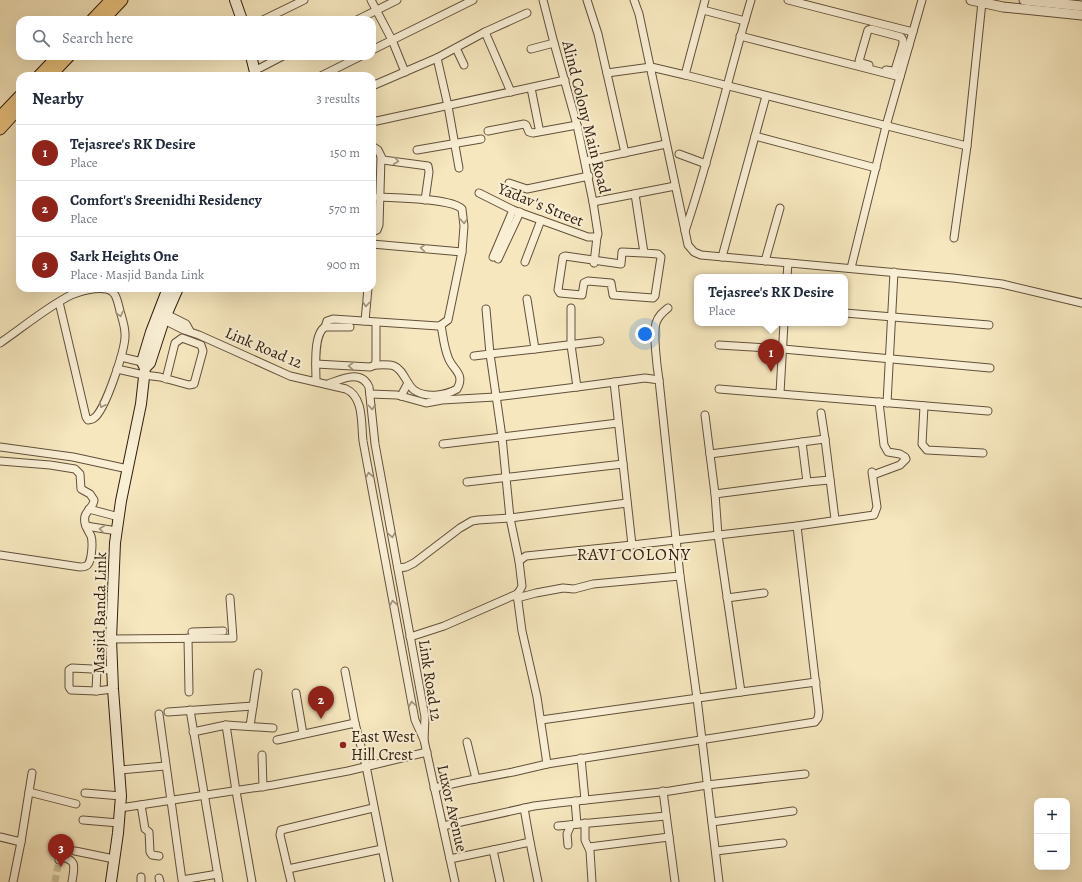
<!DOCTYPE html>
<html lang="en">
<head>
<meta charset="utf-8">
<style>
	:root { --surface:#fff; --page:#f2f2f3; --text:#1f2937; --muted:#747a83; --line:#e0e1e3; --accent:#8f2418 }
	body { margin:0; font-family:Alegreya,serif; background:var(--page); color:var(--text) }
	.controls { position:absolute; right:12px; bottom:12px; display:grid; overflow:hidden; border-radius:8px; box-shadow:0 4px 16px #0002 }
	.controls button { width:36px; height:36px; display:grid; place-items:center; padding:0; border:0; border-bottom:1px solid var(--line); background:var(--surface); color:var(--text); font:20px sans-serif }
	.you { position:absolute; left:645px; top:334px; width:14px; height:14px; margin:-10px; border:3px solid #fff; border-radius:50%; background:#1a73e8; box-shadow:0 0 0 6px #1a73e833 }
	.badge { display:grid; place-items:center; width:26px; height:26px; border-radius:50%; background:var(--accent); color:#fff; font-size:13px; font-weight:700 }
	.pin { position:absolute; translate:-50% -33px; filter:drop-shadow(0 1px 2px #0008) }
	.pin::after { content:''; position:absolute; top:21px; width:14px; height:12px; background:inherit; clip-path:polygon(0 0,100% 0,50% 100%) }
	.popup { position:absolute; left:694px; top:274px; width:154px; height:52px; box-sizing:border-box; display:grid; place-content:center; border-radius:8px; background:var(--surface); filter:drop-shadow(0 1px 3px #0005); font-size:13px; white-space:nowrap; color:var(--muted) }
	.popup b { font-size:15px; color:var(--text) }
	.popup::after { content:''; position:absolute; left:50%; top:100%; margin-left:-8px; border:8px solid transparent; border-top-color:var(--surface) }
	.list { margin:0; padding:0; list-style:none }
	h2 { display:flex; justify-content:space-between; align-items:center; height:52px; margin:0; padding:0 16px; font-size:17px }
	h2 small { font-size:13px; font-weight:400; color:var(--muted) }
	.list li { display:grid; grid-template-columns:26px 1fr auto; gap:12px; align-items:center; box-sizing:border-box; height:56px; padding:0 16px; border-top:1px solid var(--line) }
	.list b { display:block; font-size:15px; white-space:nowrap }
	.list p { margin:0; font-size:13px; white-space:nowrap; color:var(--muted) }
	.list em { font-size:13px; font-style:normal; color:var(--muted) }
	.icon { flex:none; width:22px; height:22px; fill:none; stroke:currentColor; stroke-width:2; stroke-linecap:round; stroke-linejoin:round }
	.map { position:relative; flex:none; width:1082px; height:882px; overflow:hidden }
	.search { position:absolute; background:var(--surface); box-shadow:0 4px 16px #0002; left:16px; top:16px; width:360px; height:44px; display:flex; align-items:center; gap:10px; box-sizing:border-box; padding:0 14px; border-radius:12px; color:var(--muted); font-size:15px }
	.panel { position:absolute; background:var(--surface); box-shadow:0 4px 16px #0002; left:16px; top:72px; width:360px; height:220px; border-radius:12px }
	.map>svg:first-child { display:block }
</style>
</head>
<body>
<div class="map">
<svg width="1082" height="882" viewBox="0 0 1082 882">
	<rect width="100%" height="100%" fill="#f6e7be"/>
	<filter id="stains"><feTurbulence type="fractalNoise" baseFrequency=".005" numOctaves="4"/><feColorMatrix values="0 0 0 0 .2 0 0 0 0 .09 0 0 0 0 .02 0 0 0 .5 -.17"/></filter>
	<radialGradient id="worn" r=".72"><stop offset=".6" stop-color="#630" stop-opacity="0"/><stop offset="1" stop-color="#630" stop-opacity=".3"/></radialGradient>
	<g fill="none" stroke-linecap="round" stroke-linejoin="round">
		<!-- minor-tunnel -->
		<path stroke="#cebf9b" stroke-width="7" stroke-dasharray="7 3.5" stroke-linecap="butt" d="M55 882 59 860"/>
		<!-- minor casing -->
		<g stroke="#62503a" stroke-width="9">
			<g id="minor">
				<path d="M371 0 392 40 405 72"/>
				<path d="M587 0 598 34 625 153"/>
				<path d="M634 0 639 14 688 245 694 252 701 255 953 278 1002 284 1082 303"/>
				<path d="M705 0 685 75 967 146"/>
				<path d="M788 0 913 32"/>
				<path d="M703 10 745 21"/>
				<path d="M263 20 304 0"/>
				<path d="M357 20 397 0"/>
				<path d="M485 32 511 92"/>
				<path d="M740 36 900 77"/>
				<path d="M456 48 464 65"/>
				<path d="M531 49 554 43"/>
				<path d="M372 50 473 0"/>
				<path d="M437 58 448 106 459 168"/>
				<path d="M869 65 862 63 859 61 868 30 871 29 901 37 903 40V44L909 46"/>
				<path d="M260 68 283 56"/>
				<path d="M886 70 892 71 895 70 903 44"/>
				<path d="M607 73 651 67 685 75"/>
				<path d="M321 76 361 56"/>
				<path d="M372 86 437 58 485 32 527 13"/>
				<path d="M531 88 539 128"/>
				<path d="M372 122 565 80"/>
				<path d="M488 131 524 124 526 125 529 132 533 133 577 125"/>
				<path d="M755 136 876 168"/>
				<path d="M372 146 378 150 383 160 428 166 429 172 425 200"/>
				<path d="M417 150 481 139"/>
				<path d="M679 154 706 164"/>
				<path d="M586 161 666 144"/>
				<path d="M509 183 527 189 589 176"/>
				<path d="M479 193 513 210 588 237H597L598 234 593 202 577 125 554 43 543 0"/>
				<path d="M635 194 644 253 658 254 661 257 655 296 653 298 613 295 611 283 588 281 584 283 582 295 560 293 558 290 563 257 565 256 621 264 622 252 644 253"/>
				<path d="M593 202 675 186"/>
				<path d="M685 231C711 155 728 77 751 0"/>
				<path d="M372 232 377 230 379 225 381 157"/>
				<path d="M954 238 967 146 982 2"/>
				<path d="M372 244 462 252"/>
				<path d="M493 257 513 210"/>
				<path d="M722 257 766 96"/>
				<path d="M498 259 520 212"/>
				<path d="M765 261 780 208"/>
				<path d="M525 262 541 220"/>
				<path d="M594 263 597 237"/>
				<path d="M851 268 886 126 922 0"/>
				<path d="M787 277 788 263"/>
				<path d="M845 313 989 325"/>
				<path d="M166 314 186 324 190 331"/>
				<path d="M160 318 184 330 199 335 290 376 346 389C364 397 361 424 363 441L415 720 424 740 455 882"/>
				<path d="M365 321 368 288"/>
				<path d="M325 327 327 321 333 319 438 326 441 325 448 320 462 252 464 226 462 209C451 198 396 198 379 197"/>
				<path d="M0 343C22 328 47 307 71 295 80 291 96 287 106 289 115 290 117 299 119 307 121 316 125 325 125 334 126 348 105 411 94 418 92 420 91 419 88 420L86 417 59 302"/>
				<path d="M719 345 783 349 990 368"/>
				<path d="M535 349 600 341"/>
				<path d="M474 356 490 354 486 309"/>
				<path d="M121 357 142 362"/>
				<path d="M316 364 370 367 375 365 376 361V323"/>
				<path d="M375 365C380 365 388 364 394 366 404 370 406 384 414 390 425 398 445 396 457 389 466 373 452 370 448 357 444 347 443 336 441 325"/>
				<path d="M117 369 144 375 160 377 189 385 194 384 203 351 201 345 182 338 175 343 166 379"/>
				<path d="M659 380C657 367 653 334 656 323 658 316 663 312 668 308"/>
				<path d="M316 381C316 368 313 334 325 327H350"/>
				<path d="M614 382 632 545"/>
				<path d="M328 384C342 379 361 369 369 387L375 444 425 717 424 740"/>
				<path d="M577 387 645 378 659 380 680 576 697 698 719 882"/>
				<path d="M719 389 988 411"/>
				<path d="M780 393 784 323"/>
				<path d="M370 394 397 395 426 403 442 400 495 397 577 387 571 345V308"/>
				<path d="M401 396 408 383"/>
				<path d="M887 403 894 272"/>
				<path d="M924 406 922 444 927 450 983 453"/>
				<path d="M821 413 825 439 835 519"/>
				<path d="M443 444 618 423"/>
				<path d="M0 447 73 457 128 469"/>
				<path d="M710 454 825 439"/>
				<path d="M0 461 50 465 75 469 80 474 81 489 90 494 94 500C94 506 87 510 85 516 83 524 88 530 91 536 93 542 92 564 86 566 84 567 82 567 80 567L0 555"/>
				<path d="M873 475 900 465 906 459 905 457 900 454 888 452 884 445 879 402"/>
				<path d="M467 482 623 464"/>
				<path d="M807 482 830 480"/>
				<path d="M715 494 807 482 802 442"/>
				<path d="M89 509 119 517"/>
				<path d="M86 526 117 531"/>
				<path d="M519 561 510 518 502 437 490 354 535 349 527 299"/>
				<path d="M398 568 406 567 414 563 460 528 472 521 478 520 510 518 627 503"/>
				<path d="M517 594 520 590 522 586 519 561 526 556 632 545 797 526 874 515 877 507 872 472"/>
				<path d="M517 598 536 593 563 588 574 589 593 584 680 576"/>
				<path d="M727 598 764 593"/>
				<path d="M192 632 223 631"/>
				<path d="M410 637 444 626 517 594 522 631 537 697 547 764 513 772 465 781 434 788"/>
				<path d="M188 638 189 692"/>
				<path d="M111 639 233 638 230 598"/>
				<path d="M112 670 72 668 69 670V687L71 690 96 691 113 689"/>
				<path d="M345 671 355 723 366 766 389 882"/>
				<path d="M96 691 97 669"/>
				<path d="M741 692 816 682"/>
				<path d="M296 693 303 734"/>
				<path d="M190 710 219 882"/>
				<path d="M168 712 253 706"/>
				<path d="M159 714 182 880 218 874"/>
				<path d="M541 720 741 692 718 535 715 494 705 415"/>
				<path d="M226 725 236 791 252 882"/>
				<path d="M250 726 258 673"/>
				<path d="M193 732 226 725 273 728"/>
				<path d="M277 740 355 723"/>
				<path d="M467 742 476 779"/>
				<path d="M262 755 263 787"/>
				<path d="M581 758 585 800"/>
				<path d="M547 764 815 722 818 718 819 712 797 526"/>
				<path d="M120 770 165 766"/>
				<path d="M663 791 675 882"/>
				<path d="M29 792 76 804"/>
				<path d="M85 793 121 796"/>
				<path d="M575 801 577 824"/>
				<path d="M141 805 145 829 149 832 150 852 152 855 159 856"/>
				<path d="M120 808 273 785 348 771 427 752"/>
				<path d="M524 808 530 842"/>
				<path d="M83 820 119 823"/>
				<path d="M712 822 793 811"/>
				<path d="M585 823V840L590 851 592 882"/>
				<path d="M443 826 534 806 558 803 670 791 707 785 805 774"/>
				<path d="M558 826 666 816"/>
				<path d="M0 837 21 842"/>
				<path d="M568 845 567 834 571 825"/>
				<path d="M589 847 669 837"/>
				<path d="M75 851 114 859"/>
				<path d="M716 851 783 843"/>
				<path d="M450 859 493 850"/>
				<path d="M59 860 61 857C78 860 74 867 72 882"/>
				<path d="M288 869 382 849"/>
				<path d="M159 878 160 882"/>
				<path d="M13 882 21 842 32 773"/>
				<path d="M141 882V877"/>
				<path d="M291 882 280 835 281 830 373 808"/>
				<path d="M500 882 493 850 530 842 538 882"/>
			</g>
		</g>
		<!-- tertiary casing -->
		<g stroke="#62503a" stroke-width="11">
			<g id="tertiary">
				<path d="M971 0 1003 7 1082 15"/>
				<path d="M1024 0 1082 6"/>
			</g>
		</g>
		<!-- secondary casing -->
		<g stroke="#301d0e" stroke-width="12">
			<g id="secondary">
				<path d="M235 0 242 20"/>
				<path d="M251 56 256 76"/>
				<path d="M145 368 142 362 151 332 168 288"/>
				<path d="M111 882 118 833 121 796 113 689 111 639 115 543 121 501 141 404 145 368 150 363 164 320 178 288"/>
			</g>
		</g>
		<!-- primary casing -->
		<g stroke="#301d0e" stroke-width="13">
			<g id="primary">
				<path d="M92 20 111 0"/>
				<path d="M103 20 122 0"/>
				<path d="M39 76 58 56"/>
				<path d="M50 76 69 56"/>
				<path d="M0 117 20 96"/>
				<path d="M0 129 20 107"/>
			</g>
		</g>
		<!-- minor -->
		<use href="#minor" stroke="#f9efd5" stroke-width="7"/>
		<!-- tertiary -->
		<use href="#tertiary" stroke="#f9efd5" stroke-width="9"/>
		<!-- secondary -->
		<use href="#secondary" stroke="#f9efd5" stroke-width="10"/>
		<!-- primary -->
		<use href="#primary" stroke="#ebc47f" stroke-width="11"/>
	</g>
	<!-- one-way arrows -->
	<defs><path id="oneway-chevron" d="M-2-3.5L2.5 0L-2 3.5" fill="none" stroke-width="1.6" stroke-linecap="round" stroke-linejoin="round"/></defs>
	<g stroke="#9f907b">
		<use href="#oneway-chevron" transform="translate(396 161) rotate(7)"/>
		<use href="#oneway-chevron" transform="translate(464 221) rotate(87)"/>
		<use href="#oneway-chevron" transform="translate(423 248) rotate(-175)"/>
		<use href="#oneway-chevron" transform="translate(366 304) rotate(94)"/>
		<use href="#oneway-chevron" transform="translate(120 314) rotate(76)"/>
		<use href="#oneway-chevron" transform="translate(351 366) rotate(-177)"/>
		<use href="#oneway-chevron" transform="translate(102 405) rotate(116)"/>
		<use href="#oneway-chevron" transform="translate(372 407) rotate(85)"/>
		<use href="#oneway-chevron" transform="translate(369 475) rotate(-100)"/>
		<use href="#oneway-chevron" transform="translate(102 529) rotate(-172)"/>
		<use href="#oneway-chevron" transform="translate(392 535) rotate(80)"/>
		<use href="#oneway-chevron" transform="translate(393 603) rotate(-100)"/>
		<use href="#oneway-chevron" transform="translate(412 704) rotate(-101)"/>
	</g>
	<!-- markers -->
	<circle fill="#8f2418" stroke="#f9efd5" stroke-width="1.5" cx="343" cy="745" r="4"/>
	<g text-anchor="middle" stroke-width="4" stroke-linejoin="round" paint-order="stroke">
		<!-- street labels -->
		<g font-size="16" fill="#301d0e" stroke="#f9efd5">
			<text transform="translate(587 117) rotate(76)" y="6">Alind Colony Main Road</text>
			<text transform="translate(541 204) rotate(22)" y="6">Yadav's Street</text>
			<text transform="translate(264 347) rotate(23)" y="6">Link Road 12</text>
			<text transform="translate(99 613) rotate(-89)" y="6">Masjid Banda Link</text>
			<text transform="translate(431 680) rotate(81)" y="6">Link Road 12</text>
			<text transform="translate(453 808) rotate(77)" y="6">Luxor Avenue</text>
		</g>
		<!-- poi labels -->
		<g font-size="16" fill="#301d0e" stroke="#f9efd5" text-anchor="start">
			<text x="351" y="742">East West<tspan x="351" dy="18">Hill Crest</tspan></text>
		</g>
		<!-- neighbourhood labels -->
		<g font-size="17" letter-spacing="1" fill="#301d0e" stroke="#f9efd5">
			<text x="634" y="560">RAVI COLONY</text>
		</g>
	</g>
	<rect width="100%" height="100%" filter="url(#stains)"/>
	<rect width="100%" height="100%" fill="url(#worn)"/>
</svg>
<div class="controls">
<button>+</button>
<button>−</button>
</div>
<div class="you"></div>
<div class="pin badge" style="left:771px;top:372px">1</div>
<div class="popup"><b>Tejasree's RK Desire</b>Place</div>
<div class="pin badge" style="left:321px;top:719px">2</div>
<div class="pin badge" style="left:61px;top:867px">3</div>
<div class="search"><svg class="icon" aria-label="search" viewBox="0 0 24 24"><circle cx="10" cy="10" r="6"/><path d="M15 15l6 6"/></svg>Search here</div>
<section class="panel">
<h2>Nearby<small>3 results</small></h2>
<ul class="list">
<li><span class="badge">1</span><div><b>Tejasree's RK Desire</b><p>Place</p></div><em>150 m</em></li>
<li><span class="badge">2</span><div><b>Comfort's Sreenidhi Residency</b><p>Place</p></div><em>570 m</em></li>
<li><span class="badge">3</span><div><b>Sark Heights One</b><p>Place · Masjid Banda Link</p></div><em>900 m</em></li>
</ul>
</section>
</div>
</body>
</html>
